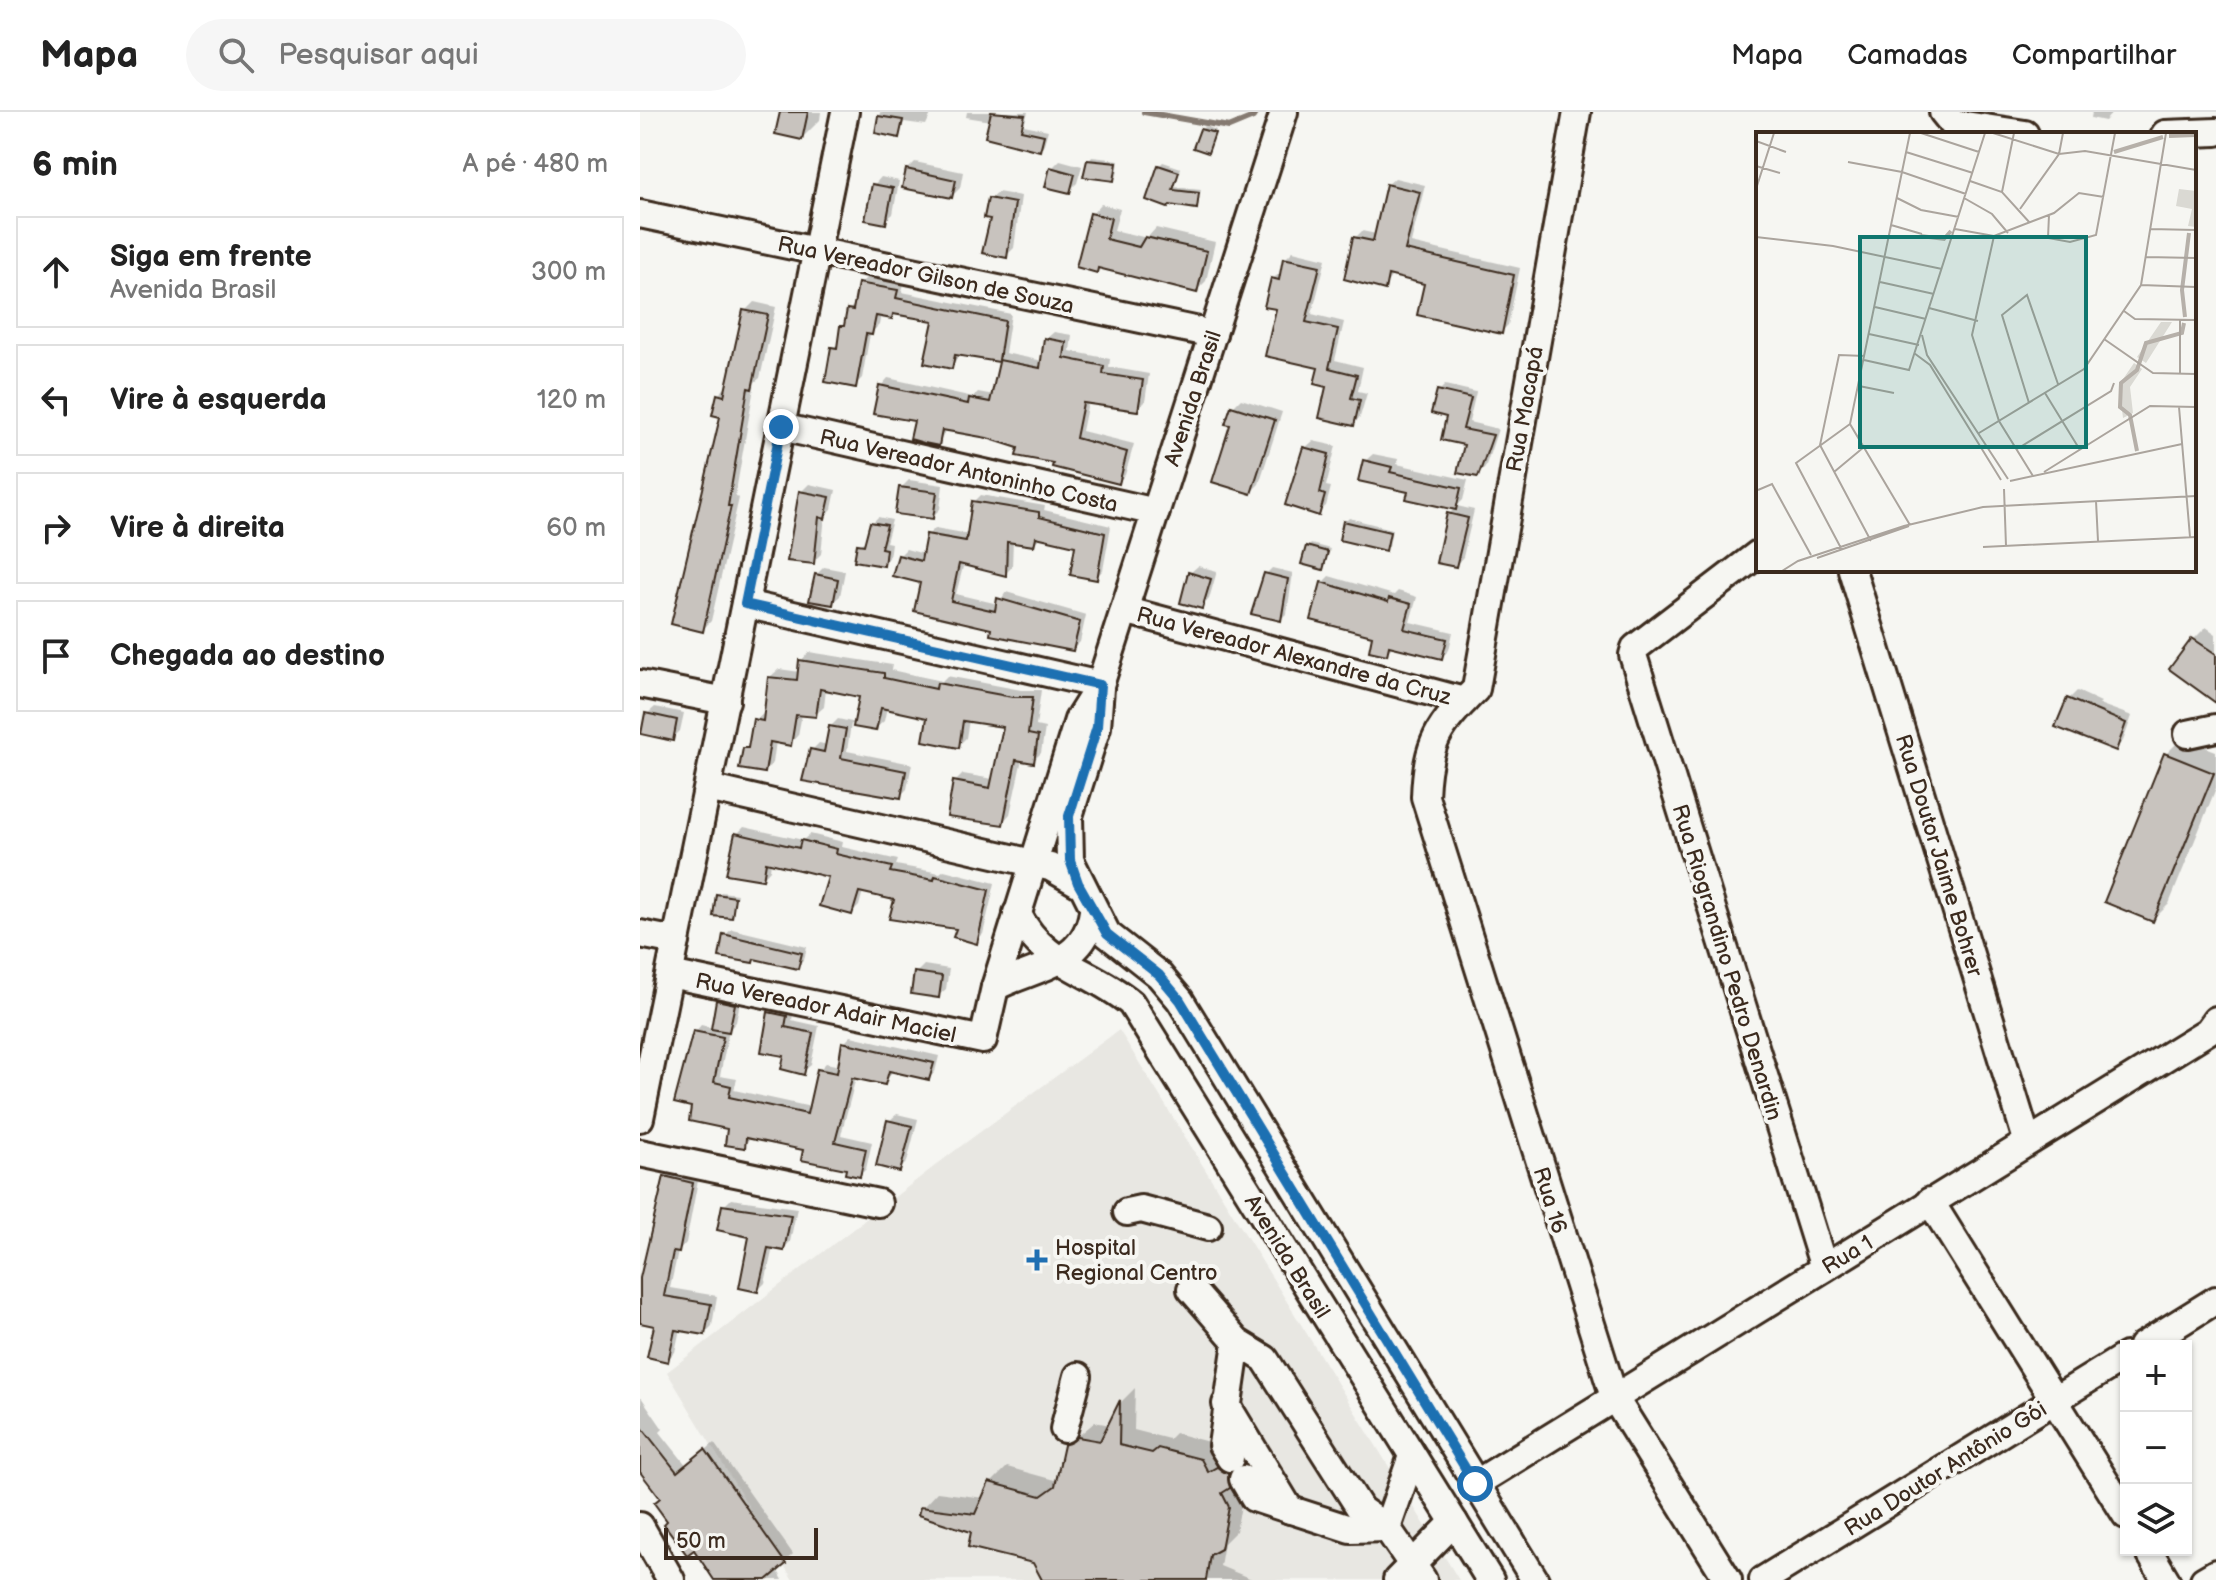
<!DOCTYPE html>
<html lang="pt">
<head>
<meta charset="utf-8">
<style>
	:root { --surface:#fff; --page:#f6f6f6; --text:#222; --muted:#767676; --line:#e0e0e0 }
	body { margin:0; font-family:"Balsamiq Sans",sans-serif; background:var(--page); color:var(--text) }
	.controls { position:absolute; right:24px; bottom:24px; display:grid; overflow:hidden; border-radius:0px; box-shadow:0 2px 6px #0004 }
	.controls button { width:72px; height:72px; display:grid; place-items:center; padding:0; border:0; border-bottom:2px solid var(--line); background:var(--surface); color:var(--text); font:40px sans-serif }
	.scale { position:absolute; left:24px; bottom:20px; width:154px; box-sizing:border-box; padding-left:8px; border:4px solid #3b2a1e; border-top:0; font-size:22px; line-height:28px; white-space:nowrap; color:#3b2a1e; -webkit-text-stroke:6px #f6f6f2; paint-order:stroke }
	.stop { position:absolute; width:24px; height:24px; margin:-18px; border:6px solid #1f6fb2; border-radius:50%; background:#fff }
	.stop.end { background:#1f6fb2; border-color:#fff; box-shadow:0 2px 8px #0008 }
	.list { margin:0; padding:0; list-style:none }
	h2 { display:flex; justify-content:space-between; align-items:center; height:104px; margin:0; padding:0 32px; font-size:34px }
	h2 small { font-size:26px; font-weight:400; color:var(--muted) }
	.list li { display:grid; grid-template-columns:52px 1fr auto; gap:24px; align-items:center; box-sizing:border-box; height:112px; margin:0 16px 16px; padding:0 16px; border:2px solid var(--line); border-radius:0px }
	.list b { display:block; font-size:30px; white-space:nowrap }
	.list p { margin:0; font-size:26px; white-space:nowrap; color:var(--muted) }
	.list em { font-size:26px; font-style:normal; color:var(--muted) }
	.icon { flex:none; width:44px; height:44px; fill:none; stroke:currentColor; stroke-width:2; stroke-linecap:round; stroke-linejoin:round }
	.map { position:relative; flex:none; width:1576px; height:1468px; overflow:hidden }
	header { display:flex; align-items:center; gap:48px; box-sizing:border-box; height:112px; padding:0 40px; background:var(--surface); border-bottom:2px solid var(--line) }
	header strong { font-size:38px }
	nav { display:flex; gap:44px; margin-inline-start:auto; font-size:28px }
	.search { width:560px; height:72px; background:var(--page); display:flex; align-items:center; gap:20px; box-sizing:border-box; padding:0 28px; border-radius:44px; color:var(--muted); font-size:30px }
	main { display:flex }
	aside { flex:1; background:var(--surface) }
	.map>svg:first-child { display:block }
</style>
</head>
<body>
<header>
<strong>Mapa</strong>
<div class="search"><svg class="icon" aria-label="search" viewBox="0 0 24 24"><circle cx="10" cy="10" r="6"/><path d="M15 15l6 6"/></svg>Pesquisar aqui</div>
<nav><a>Mapa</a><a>Camadas</a><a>Compartilhar</a></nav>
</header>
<main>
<aside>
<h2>6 min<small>A pé · 480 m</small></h2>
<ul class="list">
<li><svg class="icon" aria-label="ahead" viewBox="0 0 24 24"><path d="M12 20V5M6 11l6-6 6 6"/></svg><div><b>Siga em frente</b><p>Avenida Brasil</p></div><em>300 m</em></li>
<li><svg class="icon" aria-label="left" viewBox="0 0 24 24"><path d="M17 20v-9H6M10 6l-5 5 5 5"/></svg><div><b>Vire à esquerda</b></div><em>120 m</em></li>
<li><svg class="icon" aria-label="right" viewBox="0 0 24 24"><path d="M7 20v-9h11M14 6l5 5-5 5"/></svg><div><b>Vire à direita</b></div><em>60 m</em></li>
<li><svg class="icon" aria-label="arrive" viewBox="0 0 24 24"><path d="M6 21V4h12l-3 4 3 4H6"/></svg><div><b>Chegada ao destino</b></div></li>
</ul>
</aside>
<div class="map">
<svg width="1576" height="1468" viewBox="0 0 1576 1468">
	<rect width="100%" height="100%" fill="#f6f6f2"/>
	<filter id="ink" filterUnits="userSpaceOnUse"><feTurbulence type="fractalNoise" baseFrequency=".0125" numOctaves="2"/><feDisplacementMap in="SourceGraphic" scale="16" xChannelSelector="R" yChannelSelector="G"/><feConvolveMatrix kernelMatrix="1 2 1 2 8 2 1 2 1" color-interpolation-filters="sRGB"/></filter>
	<g filter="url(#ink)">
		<!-- built -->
		<path fill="#e8e7e2" d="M479 918 819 1468H153L27 1260 317 1037Z"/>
		<!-- shadow -->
		<g fill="#0003">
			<path d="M142 0H181L180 8 162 26Z"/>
			<path d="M240 0H292L286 13 264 10 259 24 237 20Z"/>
			<path d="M327 0H388L384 13 408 18 404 32 400 37 351 9 326 5Z"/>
			<path d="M1452 0H1473L1465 9 1451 6Z"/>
			<path d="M565 14 576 18 567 39 561 18Z"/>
			<path d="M452 45 479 48 477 64 474 67 449 49Z"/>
			<path d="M420 48 442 54 437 71 429 79 412 56Z"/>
			<path d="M275 50 323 60 320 76 312 84 267 58Z"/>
			<path d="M523 50 541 56 535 75 561 78 556 94 531 91 519 54Z"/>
			<path d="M241 65 259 69 253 102 245 109 234 73Z"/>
			<path d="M755 66 785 73 771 131 880 156 868 213 861 220 787 170 753 162 744 175 715 126 722 119 736 122 747 73Z"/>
			<path d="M358 80 381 84 374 136 366 144 350 87Z"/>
			<path d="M461 92 480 97 474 118 507 126 516 116 575 130 566 169 556 179 461 154 457 159 452 102Z"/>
			<path d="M653 139 686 147 672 202 704 210 695 248 723 255 718 279 727 281 720 305 713 312 681 255 638 196 632 167 642 160 645 147Z"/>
			<path d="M227 165 264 171 262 180 371 202 365 241 403 249 406 227 414 220 432 223 430 239 470 247 469 255 509 262 505 290 498 297 448 290 442 319 494 332 485 363 478 370 347 324 307 317 298 332 241 274 248 266 333 285 338 280 354 283 361 248 320 242 311 255 296 207 256 201 252 205 241 203 239 213 230 222 222 266 215 273 193 236 200 230 209 198 217 190 220 172Z"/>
			<path d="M114 190 136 195 120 266 115 270 95 385 99 386 71 509 62 518 83 303 78 283 88 273 105 199Z"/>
			<path d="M805 273 836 280 829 310 858 317 845 356 838 363 826 331 799 279Z"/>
			<path d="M601 287 642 300 619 372 611 380 592 312 593 295Z"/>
			<path d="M673 329 696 334 686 374 691 375 686 394 678 401 665 336Z"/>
			<path d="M733 342 758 347 757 352 828 368 823 388 817 394 834 398 823 445 816 453 809 402 815 396 770 378 725 349Z"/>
			<path d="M269 368 303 373 300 397 292 405 261 376Z"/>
			<path d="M169 372 196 378 192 397 185 404 181 442 173 450 161 380Z"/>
			<path d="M341 383 405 394 404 398 471 414 463 458 456 465 437 432 401 424 394 432 373 429 372 455 365 462 324 451 316 482 358 492 366 480 446 503 440 530 433 537 276 498 283 470 259 444 266 437 284 442 288 423 295 416 329 422 334 390Z"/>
			<path d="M238 405 252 408 246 430 251 431 249 446 243 452 219 433 228 427 232 411Z"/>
			<path d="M709 406 752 417 749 434 745 437 705 410Z"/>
			<path d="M671 432 690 437 683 455 668 435Z"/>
			<path d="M558 454 577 459 569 487 562 495 550 461Z"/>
			<path d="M184 455 205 459 200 484 192 491 176 463Z"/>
			<path d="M632 456 653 461 647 501 641 507 626 462Z"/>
			<path d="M689 464 754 483 758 479 777 485 770 510 813 520 809 538 802 545 754 533 746 541 735 523 682 471Z"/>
			<path d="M1566 515 1576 522V588L1554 527Z"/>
			<path d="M169 540 252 553 251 558 302 569 307 564 381 578H401L396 614 405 616 401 641 393 649 382 647 370 702 362 711 315 670 323 662 353 667 365 614 329 608 326 626 318 634 289 605 247 595 244 609 235 617 211 612 207 639 272 652 267 677 260 684 172 638 179 631 188 633 191 614 198 607 216 611 221 584 186 576 184 595 175 603 162 602 158 623 150 632 136 629 133 651 124 659 105 637 111 630 115 608 126 600 130 565 139 557 160 560 161 549Z"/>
			<path d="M1437 579 1461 590 1459 592 1492 604 1483 629 1475 637 1429 587Z"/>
			<path d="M15 595 44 601 40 619 32 627 7 602Z"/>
			<path d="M1542 626 1576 639V676L1529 792 1513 808 1526 642Z"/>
			<path d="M104 715 163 728 170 722 203 730 202 735 258 748 256 753 300 761 304 758 355 771 343 822 336 829 318 816 256 787 223 779 219 794 212 801 190 764 131 749 130 758 123 766 97 722Z"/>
			<path d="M81 780 97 782 91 804 78 783Z"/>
			<path d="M92 817 167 835 164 848 158 854 117 845 113 849 85 823Z"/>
			<path d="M284 853 309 857 306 877 298 884 276 861Z"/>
			<path d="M86 882 101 885 96 910 89 918 80 964 97 967 94 978 171 995 179 958 186 951 200 954 204 931 211 924 299 944 295 960 289 966 253 958 245 971 216 965 201 1023 232 1030 226 1057 220 1063 165 1036 111 1025 104 1034 90 1015 55 920 61 913 73 916 78 889Z"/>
			<path d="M138 894 154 897 152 908 179 914 171 953 163 960 146 942 130 901Z"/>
			<path d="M257 1002 278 1007 267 1050 259 1058 249 1009Z"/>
			<path d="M34 1058 59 1063 46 1131 38 1140 30 1176 77 1184 72 1214 65 1221 40 1217 35 1240 27 1248 16 1212 0 1209V1171L26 1065Z"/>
			<path d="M91 1087 157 1096 150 1130 143 1137 133 1135 125 1171 118 1178 112 1124 84 1094Z"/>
			<path d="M495 1276 494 1318 529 1327 535 1321 576 1332 603 1346 604 1379 596 1419 584 1431 580 1454 614 1468H404L394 1450 282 1396 297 1380 344 1386 351 1371 367 1355 418 1369 426 1334 455 1310 470 1313 482 1289Z"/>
			<path d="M1 1285 23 1317 20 1320 47 1354 74 1331 153 1442 137 1457 143 1468H76L0 1355Z"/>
		</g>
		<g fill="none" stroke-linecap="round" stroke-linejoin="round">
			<!-- stream -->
			<path stroke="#857a71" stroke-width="6" d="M504 0 589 15 613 5 616 0"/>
		</g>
		<!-- building -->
		<g fill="#c8c3be" stroke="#3b2a1e" stroke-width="2">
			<path d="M140 0H168L162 28 135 22Z"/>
			<path d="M351 0 385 3 381 18 404 23 400 39 345 25Z"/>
			<path d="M238 4 263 8 259 26 235 21Z"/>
			<path d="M560 17 575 21 568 41 553 36Z"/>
			<path d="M447 48 477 51 474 69 443 65Z"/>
			<path d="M518 53 539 60 533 78 559 81 557 97 530 93 528 96 506 88Z"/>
			<path d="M410 55 435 62 430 81 405 75Z"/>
			<path d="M266 57 316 68 312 86 262 76Z"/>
			<path d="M232 72 253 76 246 112 225 108Z"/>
			<path d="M746 72 780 80 765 138 874 163 862 222 777 203 784 172 748 163 745 178 704 167 713 125 733 129Z"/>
			<path d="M348 86 375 91 367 146 342 141 350 107 344 106Z"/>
			<path d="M450 101 471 106 466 127 499 135 505 125 567 139 557 181 458 156 457 161 436 155Z"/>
			<path d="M643 146 680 154 666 210 698 217 689 256 717 263 711 286 720 288 714 314 679 306 686 275 674 272 678 256 625 244 636 197 624 195 631 166 639 168Z"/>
			<path d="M218 171 258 178 256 186 365 209 359 248 400 256 404 226 426 230 424 246 464 254 463 262 503 268 498 299 443 291 436 326 487 340 479 372 412 355 413 351 376 344 378 336 347 326 302 318 299 334 284 331 270 327 274 309 233 302 239 273 328 292 329 286 350 290 359 250 315 243 312 257 284 251 293 209 253 202 252 207 236 204 232 223 226 222 216 276 185 270 191 235 197 236 200 214H204L207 197 213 198Z"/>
			<path d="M103 198 128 203 112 277 108 276 88 394H91L63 520 31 512 80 305 72 303 77 282 84 284Z"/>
			<path d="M797 278 831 286 823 317 853 323 838 365 817 361 824 333 801 328 806 305 791 301Z"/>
			<path d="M591 294 635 308 611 382 572 370 590 313 585 312Z"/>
			<path d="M663 335 689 342 680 381 685 383 679 404 645 393Z"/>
			<path d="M723 348 752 355 750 360 821 376 816 398 766 387 768 380 718 369Z"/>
			<path d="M259 375 297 380 293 407 255 402Z"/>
			<path d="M159 379 190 385 185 407 179 405 174 452 147 449Z"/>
			<path d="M332 389 399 400V405L465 421 457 468 430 463 435 434 396 425 394 434 367 430 366 464 319 452 311 489 355 499 357 486 440 510 433 539 350 523 351 517 274 499 280 471 252 464 258 443 281 449 286 422 326 429Z"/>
			<path d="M807 401 828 406 816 455 796 451Z"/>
			<path d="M703 409 750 420 746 439 699 428Z"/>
			<path d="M230 410 247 413 241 436 246 437 244 454 214 449 217 432 224 433Z"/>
			<path d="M666 434 688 440 683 458 661 452Z"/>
			<path d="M548 460 571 467 562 497 540 491Z"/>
			<path d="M624 461 648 467 641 509 611 502Z"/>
			<path d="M175 462 198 467 193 493 169 489Z"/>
			<path d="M681 470 748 490 749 486 771 492 764 517 807 527 802 547 749 534 747 543 729 539 732 524 671 508Z"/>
			<path d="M1552 526 1576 542V591L1529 557Z"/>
			<path d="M159 548 244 561V566L296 577 297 571 372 585H393L388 622 398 624 394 651 376 648 363 713 307 705 313 669 350 676 363 615 323 609 319 636 283 629 287 606 241 596 236 619 213 615 219 585 180 577 176 605 156 603 151 634 130 630 125 661 99 657 103 636H108L113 607 123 609 128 565 157 568Z"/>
			<path d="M1427 586 1486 611 1476 639 1415 615Z"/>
			<path d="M5 601 37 608 33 629 1 622Z"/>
			<path d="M189 614 206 617 201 646 266 659 261 686 162 669 170 637 184 640Z"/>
			<path d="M1524 641 1574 661 1513 810 1464 790Z"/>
			<path d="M95 721 159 736 161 728 197 737 196 742 252 755 250 760 294 768 295 764 349 778 337 832 313 825 316 817 249 807 254 788 219 780 212 803 179 794 188 765 126 750 123 768 86 762Z"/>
			<path d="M76 782 95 785 92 806 73 804Z"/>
			<path d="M83 822 162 841 158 857 114 847 113 851 79 845Z"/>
			<path d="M274 860 302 864 299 886 271 882Z"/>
			<path d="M76 888 95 892 89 920 71 917Z"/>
			<path d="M128 900 147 904 145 915 173 921 164 963 141 957 144 944 121 940Z"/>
			<path d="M53 919 83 925 74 970 91 974 89 985 167 1002 177 957 197 961 202 930 294 951 289 968 249 959 245 973 212 966 195 1030 226 1037 220 1065 205 1062 206 1057 161 1048 163 1038 106 1026 105 1036 85 1033 87 1017 49 1009 51 995 34 991Z"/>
			<path d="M247 1008 272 1014 260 1060 236 1054Z"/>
			<path d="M24 1064 53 1071 39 1141 33 1140 24 1184 71 1192 65 1223 35 1218 28 1250 7 1245 14 1214 0 1211V1166Z"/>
			<path d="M82 1093 151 1103 144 1139 128 1136 118 1180 99 1176 109 1125 77 1118Z"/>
			<path d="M480 1288 479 1333 512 1341 518 1336 561 1347 568 1360 577 1355 588 1362 590 1376 582 1381 589 1395 581 1437 570 1443 566 1468H402L393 1451 328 1435 331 1420 278 1403 280 1395 335 1402 349 1370 401 1384 415 1374 424 1333 438 1325 460 1329Z"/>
			<path d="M0 1313 37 1360 65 1337 146 1452 127 1468H74L54 1438 47 1443 24 1412 27 1409 14 1391 20 1386 0 1360Z"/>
		</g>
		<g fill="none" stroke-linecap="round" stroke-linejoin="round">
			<!-- minor casing -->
			<g stroke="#3b2a1e" stroke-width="32">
				<g id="minor">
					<path d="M937 0 836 577C798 615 787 630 785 685L974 1285 1088 1468"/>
					<path d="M1303 0 1312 11 1385 22"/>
					<path d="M1525 22 1576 20"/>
					<path d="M0 102 573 222"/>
					<path d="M141 315 516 400"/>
					<path d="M1118 442 995 536 993 543 1184 1156"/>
					<path d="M1212 458 1387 1028"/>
					<path d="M105 492 460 573"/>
					<path d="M484 498 824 589"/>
					<path d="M0 572 86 589"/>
					<path d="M460 576 457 615 429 704 430 748 467 822 519 863 540 888 895 1468"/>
					<path d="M1548 622 1576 616"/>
					<path d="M68 676 410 755 438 771"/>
					<path d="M377 801C405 855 447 855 491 891L850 1468"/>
					<path d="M0 822 36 829"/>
					<path d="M30 862 343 928 355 875 438 608 460 573 644 0"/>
					<path d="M355 875C396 854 446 853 453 799"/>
					<path d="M0 1006 205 0"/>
					<path d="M0 1041 238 1091"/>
					<path d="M1290 1089 1486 1403"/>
					<path d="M487 1100 501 1097 568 1115"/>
					<path d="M551 1177 597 1230 625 1247 721 1398 747 1416 783 1468"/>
					<path d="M1502 1234 1576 1188"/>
					<path d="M586 1292 650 1398"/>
					<path d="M424 1317 438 1264"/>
					<path d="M590 1346 582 1333 597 1230"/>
					<path d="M603 1367 614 1386 710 1417 747 1416"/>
					<path d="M835 1372 1568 919 1576 908"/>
					<path d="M0 1414 31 1468"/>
					<path d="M747 1416 772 1344"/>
					<path d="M1508 1438 1526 1468"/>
					<path d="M757 1468 814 1410"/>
					<path d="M1123 1468 1486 1244"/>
					<path d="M1564 1468 1576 1461"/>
				</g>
			</g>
			<!-- minor -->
			<use href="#minor" stroke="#f6f6f2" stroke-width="26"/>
		</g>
	</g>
	<g fill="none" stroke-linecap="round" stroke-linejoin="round" filter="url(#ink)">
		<!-- route -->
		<path stroke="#1f6fb2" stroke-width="10" d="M141 315 105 492 460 573 457 615 429 704 430 748 438 771 467 822 519 863 540 888 835 1372"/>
	</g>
	<!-- markers -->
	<path fill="#1f6fb2" stroke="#f6f6f2" stroke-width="3" d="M393 1136h8v8h8v8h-8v8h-8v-8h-8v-8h8z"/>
	<g text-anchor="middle" stroke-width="8" stroke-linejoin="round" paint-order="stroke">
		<!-- street labels -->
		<g font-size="22" fill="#3b2a1e" stroke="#f6f6f2">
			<text transform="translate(286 162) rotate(12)" y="8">Rua Vereador Gilson de Souza</text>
			<text transform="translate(552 286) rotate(-72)" y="8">Avenida Brasil</text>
			<text transform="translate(884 297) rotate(-80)" y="8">Rua Macapá</text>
			<text transform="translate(329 358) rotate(13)" y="8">Rua Vereador Antoninho Costa</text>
			<text transform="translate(654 543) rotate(15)" y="8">Rua Vereador Alexandre da Cruz</text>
			<text transform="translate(1300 743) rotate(73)" y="8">Rua Doutor Jaime Bohrer</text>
			<text transform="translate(1088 850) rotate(73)" y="8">Rua Riograndino Pedro Denardin</text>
			<text transform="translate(186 895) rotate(12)" y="8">Rua Vereador Adair Maciel</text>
			<text transform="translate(911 1088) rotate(73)" y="8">Rua 16</text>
			<text transform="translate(1207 1142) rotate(-31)" y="8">Rua 1</text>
			<text transform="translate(648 1144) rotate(58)" y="8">Avenida Brasil</text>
			<text transform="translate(1305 1356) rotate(-32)" y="8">Rua Doutor Antônio Gói</text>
		</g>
		<!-- poi labels -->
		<g font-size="22" fill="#3b2a1e" stroke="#f6f6f2" text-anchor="start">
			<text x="415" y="1143">Hospital<tspan x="415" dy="25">Regional Centro</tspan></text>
		</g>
	</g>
	<!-- overview -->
	<g transform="translate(1116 20)">
		<rect width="440" height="440" fill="#f6f6f2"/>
		<path d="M423 57 440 59V95L432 94 436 77 420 74ZM405 190H416L390 231 381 225ZM378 231 386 237 374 255 377 281 367 286 363 253Z" fill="#dad9d3"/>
		<path fill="none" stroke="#b6b0a9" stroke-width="4" d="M413 4 440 3M358 20 407 5M165 104 188 107 195 99M429 185 426 158 433 101M381 319 374 283 364 275 365 251 381 238 390 211 426 201 428 191"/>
		<path fill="none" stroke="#aba49d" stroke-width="2" d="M154 1 94 292 154 393M165 1 223 20M237 1 303 22 329 19 440 38M0 9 30 20M150 20 217 41M92 30 146 40 210 62M0 34 24 41M214 49 246 60 274 91M0 57 18 1M246 60 258 1M141 66 165 78 203 85M208 66 236 82 252 101M264 77 303 22 307 1M293 83 292 106 314 110 340 103 359 1M135 93 166 102M199 97 238 104 298 81 323 61 348 65M394 97 440 98M238 104 216 203 243 289 277 344M0 105 77 114 186 137M390 125 440 126M124 150 178 162M385 153 440 155M119 175 170 187M173 176 222 189M368 179 379 187 440 188M113 202 163 213M166 203 171 223 252 347M348 207 397 241 440 242M158 221 174 233 245 348M109 224 83 223 64 313 115 409M108 228 153 238 229 1M424 241V188M103 254 138 261M289 261 324 318M273 271 246 183 271 163 302 252M423 275 434 405M223 301 328 237 385 153 410 1M261 317 355 259 358 251M78 340 108 315M288 340 394 274 440 275M254 349 426 312M248 357 250 414M2 358 16 352 55 423M340 369 342 409M227 415 440 405M86 418 40 331 94 292M61 426 153 394M26 439 42 429 148 394 227 375 440 364"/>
		<path fill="#0f766e" fill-opacity="0.15" stroke="#0f766e" stroke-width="4" d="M104 105H330V315H104Z"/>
		<rect width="440" height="440" fill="none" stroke="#3b2a1e" stroke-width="4"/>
	</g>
</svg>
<div class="controls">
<button>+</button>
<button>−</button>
<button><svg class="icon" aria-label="layers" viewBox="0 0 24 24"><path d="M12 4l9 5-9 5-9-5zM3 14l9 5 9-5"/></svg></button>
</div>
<div class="scale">50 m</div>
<div class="stop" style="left:835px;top:1372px"></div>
<div class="stop end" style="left:141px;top:315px"></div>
</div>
</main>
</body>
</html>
